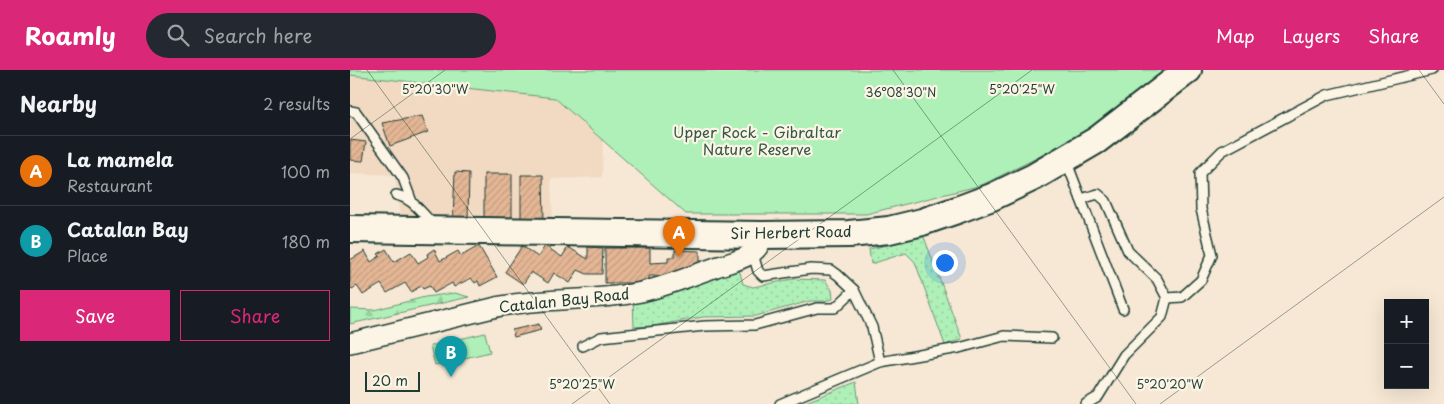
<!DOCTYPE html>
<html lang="en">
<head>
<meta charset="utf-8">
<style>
	:root { --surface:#171b24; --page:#242831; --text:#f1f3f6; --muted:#9ea1a6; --line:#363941; --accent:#db2777 }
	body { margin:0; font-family:"Playpen Sans",sans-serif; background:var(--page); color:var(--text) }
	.controls { position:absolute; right:15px; bottom:15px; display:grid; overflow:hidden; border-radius:0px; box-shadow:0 5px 20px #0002 }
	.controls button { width:45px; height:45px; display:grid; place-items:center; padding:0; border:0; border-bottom:1px solid var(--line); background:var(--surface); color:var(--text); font:25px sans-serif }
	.scale { position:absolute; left:15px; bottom:12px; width:55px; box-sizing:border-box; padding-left:5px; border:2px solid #1f3d34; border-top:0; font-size:14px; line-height:18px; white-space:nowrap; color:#1f3d34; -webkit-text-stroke:4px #fcf5e5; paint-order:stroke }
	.you { position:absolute; left:594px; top:192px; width:18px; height:18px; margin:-12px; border:4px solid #fff; border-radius:50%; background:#1a73e8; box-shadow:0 0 0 8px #1a73e833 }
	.badge { display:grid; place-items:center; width:32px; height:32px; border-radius:50%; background:var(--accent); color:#fff; font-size:16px; font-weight:700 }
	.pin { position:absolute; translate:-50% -41px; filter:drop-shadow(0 1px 2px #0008) }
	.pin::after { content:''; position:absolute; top:26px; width:18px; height:15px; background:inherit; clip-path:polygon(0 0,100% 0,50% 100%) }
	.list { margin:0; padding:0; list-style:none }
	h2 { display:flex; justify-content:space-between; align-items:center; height:65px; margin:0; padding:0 20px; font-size:21px }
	h2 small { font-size:16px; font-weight:400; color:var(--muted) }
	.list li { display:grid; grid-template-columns:32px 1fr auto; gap:15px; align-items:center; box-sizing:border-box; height:70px; padding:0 20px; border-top:1px solid var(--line) }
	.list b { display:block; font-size:19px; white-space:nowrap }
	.list p { margin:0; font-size:16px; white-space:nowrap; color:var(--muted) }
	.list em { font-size:16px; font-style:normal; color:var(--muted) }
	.actions { display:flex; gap:10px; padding:15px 20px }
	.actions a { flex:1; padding:11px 0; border:1px solid var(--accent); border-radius:0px; text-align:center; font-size:18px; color:var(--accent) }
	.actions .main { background:var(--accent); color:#fff }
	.icon { flex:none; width:28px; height:28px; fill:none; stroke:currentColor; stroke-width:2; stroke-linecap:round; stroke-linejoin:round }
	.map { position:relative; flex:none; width:1094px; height:334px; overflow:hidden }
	header { display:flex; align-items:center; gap:30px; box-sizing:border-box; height:70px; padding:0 25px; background:var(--accent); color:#fff }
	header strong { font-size:24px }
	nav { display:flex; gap:28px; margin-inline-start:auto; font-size:18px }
	.search { width:350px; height:45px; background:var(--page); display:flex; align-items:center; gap:12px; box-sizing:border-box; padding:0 18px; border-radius:28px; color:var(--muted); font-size:19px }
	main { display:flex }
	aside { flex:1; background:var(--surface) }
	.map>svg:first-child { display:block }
</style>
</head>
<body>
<header>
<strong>Roamly</strong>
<div class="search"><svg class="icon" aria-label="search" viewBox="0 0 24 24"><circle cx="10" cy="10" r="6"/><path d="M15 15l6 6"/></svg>Search here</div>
<nav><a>Map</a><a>Layers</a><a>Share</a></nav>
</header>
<main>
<aside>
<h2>Nearby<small>2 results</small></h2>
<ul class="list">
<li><span class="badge" style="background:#e8710a">A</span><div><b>La mamela</b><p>Restaurant</p></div><em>100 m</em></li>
<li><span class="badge" style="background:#0f9aa8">B</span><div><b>Catalan Bay</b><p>Place</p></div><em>180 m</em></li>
</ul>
<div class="actions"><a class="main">Save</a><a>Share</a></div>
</aside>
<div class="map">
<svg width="1094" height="334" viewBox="0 0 1094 334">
	<defs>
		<pattern id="grass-dots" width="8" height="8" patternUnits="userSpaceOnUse" patternTransform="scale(1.25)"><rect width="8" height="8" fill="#aff0b8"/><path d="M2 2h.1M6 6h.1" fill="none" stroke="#96cf9f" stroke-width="1.8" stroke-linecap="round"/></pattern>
		<pattern id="forest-firs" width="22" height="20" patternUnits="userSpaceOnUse" patternTransform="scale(1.25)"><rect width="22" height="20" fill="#aff0b8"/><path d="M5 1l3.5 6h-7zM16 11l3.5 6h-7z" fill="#96cf9f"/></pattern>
		<pattern id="building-hatch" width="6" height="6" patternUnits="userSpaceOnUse" patternTransform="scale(1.25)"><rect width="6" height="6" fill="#e4b695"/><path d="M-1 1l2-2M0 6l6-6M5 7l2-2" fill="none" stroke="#c39d81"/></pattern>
	</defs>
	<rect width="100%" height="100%" fill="#f7e8d5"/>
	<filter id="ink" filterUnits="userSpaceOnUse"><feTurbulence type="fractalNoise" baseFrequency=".02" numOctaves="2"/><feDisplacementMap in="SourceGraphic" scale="10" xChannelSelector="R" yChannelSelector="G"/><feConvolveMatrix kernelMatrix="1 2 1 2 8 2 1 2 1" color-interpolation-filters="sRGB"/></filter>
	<g filter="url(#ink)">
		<!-- built -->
		<path fill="#f1d9c2" d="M0 5 205 28 253 71 252 107 201 109 203 158 51 155 45 105 0 103Z"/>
		<!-- grass -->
		<g fill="url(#grass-dots)" stroke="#679676">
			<path d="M574 167 612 269 595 275 565 192 556 183 521 194 519 179Z"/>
			<path d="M388 195 393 214 403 217 443 209 475 210 482 220 483 229 474 231H460L406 246 353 247 303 256 284 257 283 229Z"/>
			<path d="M506 312 509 334H451Z"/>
		</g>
		<!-- forest -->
		<path fill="url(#forest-firs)" stroke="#679676" d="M105 223 119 227 0 254V239L24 240 75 227Z"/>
		<!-- green -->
		<g fill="#aff0b8" stroke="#679676">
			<path d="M0 0H815L727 68 632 115 516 144H336L205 28 0 5Z"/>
			<path d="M135 263 140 282 85 295 80 276Z"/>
		</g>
		<!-- building -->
		<g fill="url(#building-hatch)" stroke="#1f3d34">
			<path d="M72 46 78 62 40 76 32 53Z"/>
			<path d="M0 70 16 72 13 91 0 90Z"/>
			<path d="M105 102 119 103 118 150 103 149Z"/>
			<rect x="134" y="104" width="28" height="47"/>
			<path d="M171 105H193L194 152H171Z"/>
			<path d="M129 176 147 207 130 216 128 211 125 213 121 208 104 217 102 213 84 223 80 216 73 219 71 216 61 222 55 213 37 223 31 214 13 225 7 216 2 219 0 217V190L15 181 21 192 30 186 28 184 36 179 44 192 61 182 68 193 78 187 77 184 84 179 90 191 108 181 111 186Z"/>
			<path d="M172 176 188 187 195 176 212 187 218 177 238 189V177L253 178 252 204H237L228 200 220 213 204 203 198 213 181 202 173 214 155 202Z"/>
			<path d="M255 178H300V193L318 192V187H325V180L350 181V193L321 206H299V213H255Z"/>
			<path d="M189 254 191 260 164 267 162 260Z"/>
		</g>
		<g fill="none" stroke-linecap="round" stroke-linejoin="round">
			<!-- service casing -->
			<g stroke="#1f3d34" stroke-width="12">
				<g id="service">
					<path d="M0 41 6 42 53 108 62 132"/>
					<path d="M716 90 773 239"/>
					<path d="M46 125C63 128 72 144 84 155"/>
					<path d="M731 129 748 124 756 131 778 181 807 209 817 228 812 247 774 285 748 327 736 334"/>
					<path d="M403 184 408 201 413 206 461 199 481 200 488 205 504 220 522 257 530 292"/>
					<path d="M817 228 832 227 851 210 862 185 851 139 850 103 872 81 977 25 1082 0"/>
					<path d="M233 276 251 267 355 256 405 255 467 238H485L504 220"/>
					<path d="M430 334 530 292 609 278 654 266 702 268"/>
				</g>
			</g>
			<!-- minor casing -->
			<g stroke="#1f3d34" stroke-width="22">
				<path id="minor" d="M0 273 151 236C196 228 241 231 286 223 313 218 340 206 366 197 384 191 411 187 412 165"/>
			</g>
			<!-- secondary casing -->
			<g stroke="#1f3d34" stroke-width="30">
				<path id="secondary" d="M0 159 412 165 499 164 539 160 572 152 607 140 642 127 684 107 747 70 838 0"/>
			</g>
			<!-- service -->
			<use href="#service" stroke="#fcf5e5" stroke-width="9"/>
			<!-- minor -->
			<use href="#minor" stroke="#fcf5e5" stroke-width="19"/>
			<!-- secondary -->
			<use href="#secondary" stroke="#fcf5e5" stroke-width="26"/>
		</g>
	</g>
	<!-- ticks -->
	<path fill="none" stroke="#1f3d34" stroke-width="1" stroke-opacity="0.45" d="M17 0 260 334M543 0 786 334M1069 0 1094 34M0 69 95 0M222 334 682 0M810 334 1094 127"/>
	<g text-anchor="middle" stroke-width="4.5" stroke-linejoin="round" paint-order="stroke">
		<!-- park labels -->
		<g font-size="15" fill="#355848" stroke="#fcf5e5">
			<text x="407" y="68">Upper Rock - Gibraltar<tspan x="407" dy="17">Nature Reserve</tspan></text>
		</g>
		<!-- street labels -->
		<g font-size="15" fill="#1f3d34" stroke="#fcf5e5">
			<text transform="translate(441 163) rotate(-1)" y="5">Sir Herbert Road</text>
			<text transform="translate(214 231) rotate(-6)" y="5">Catalan Bay Road</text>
		</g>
	</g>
	<g font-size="12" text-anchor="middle" fill="#1f3d34" stroke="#fcf5e5" stroke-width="4.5" stroke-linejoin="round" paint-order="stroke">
		<text x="672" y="24">5°20'25"W</text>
		<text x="85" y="24">5°20'30"W</text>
		<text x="551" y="27">36°08'30"N</text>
		<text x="232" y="319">5°20'25"W</text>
		<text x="820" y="319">5°20'20"W</text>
	</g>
</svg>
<div class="controls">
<button>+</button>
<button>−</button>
</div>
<div class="scale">20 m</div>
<div class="you"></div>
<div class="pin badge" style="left:329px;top:187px;background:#e8710a">A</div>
<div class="pin badge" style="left:101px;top:307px;background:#0f9aa8">B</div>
</div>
</main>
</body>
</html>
